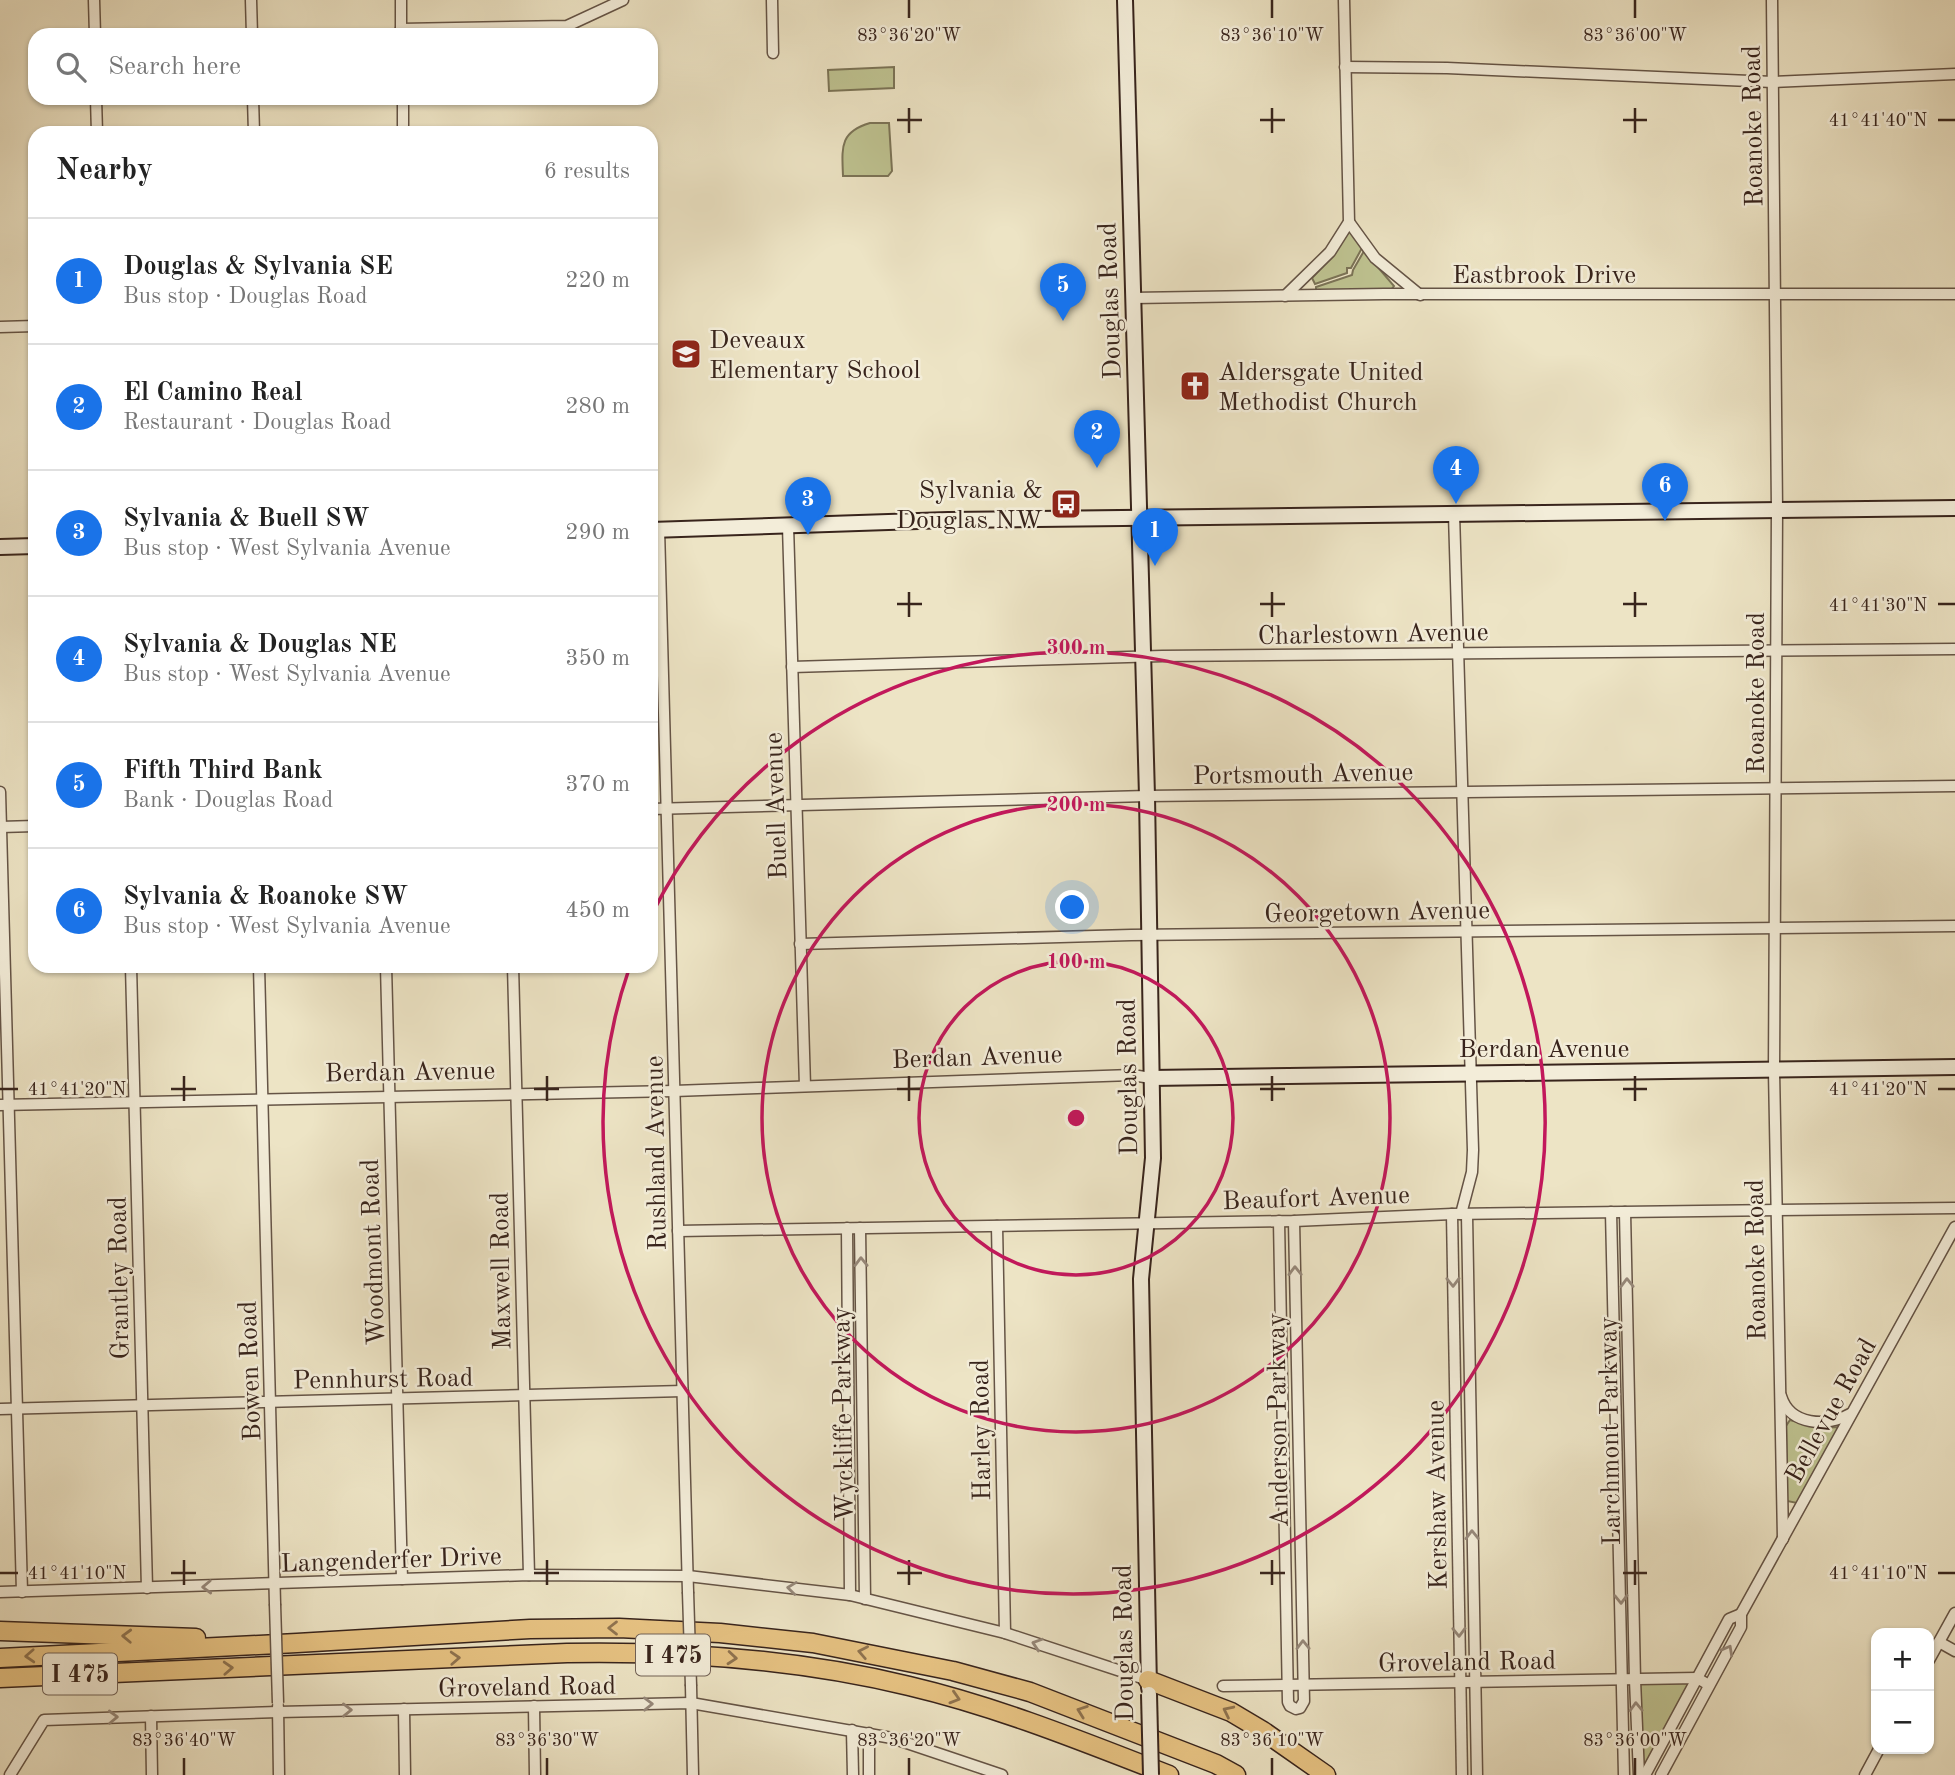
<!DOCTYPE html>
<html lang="en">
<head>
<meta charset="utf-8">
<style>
	:root { --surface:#fff; --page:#f6f6f6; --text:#222; --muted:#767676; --line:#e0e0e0; --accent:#1a73e8 }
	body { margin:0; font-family:"Old Standard TT",serif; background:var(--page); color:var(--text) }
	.controls { position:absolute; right:21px; bottom:21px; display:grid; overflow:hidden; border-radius:14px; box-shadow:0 2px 5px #0004 }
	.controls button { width:63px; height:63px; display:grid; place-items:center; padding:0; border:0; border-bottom:2px solid var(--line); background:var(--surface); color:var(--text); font:35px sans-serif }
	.you { position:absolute; left:1073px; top:908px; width:24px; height:24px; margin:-18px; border:5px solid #fff; border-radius:50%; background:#1a73e8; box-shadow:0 0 0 10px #1a73e833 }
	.badge { display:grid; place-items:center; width:46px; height:46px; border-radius:50%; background:var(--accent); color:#fff; font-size:23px; font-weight:700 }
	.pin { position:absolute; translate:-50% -58px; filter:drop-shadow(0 2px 4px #0008) }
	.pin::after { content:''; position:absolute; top:37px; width:24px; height:21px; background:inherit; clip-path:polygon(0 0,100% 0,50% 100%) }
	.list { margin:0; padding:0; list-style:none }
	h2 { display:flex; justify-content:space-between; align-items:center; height:91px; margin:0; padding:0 28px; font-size:30px }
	h2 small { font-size:23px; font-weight:400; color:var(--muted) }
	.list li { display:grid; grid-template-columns:46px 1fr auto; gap:21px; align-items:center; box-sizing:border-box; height:126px; padding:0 28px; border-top:2px solid var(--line) }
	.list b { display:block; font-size:26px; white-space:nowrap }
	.list p { margin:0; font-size:23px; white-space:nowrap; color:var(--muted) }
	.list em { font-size:23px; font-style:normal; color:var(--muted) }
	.icon { flex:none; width:38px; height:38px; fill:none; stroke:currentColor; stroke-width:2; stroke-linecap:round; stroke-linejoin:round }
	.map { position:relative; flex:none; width:1955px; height:1775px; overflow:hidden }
	.search { position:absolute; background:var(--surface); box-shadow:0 2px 5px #0004; left:28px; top:28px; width:630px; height:77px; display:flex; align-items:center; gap:18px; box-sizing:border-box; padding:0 24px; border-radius:21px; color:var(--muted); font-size:26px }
	.panel { position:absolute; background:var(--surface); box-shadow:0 2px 5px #0004; left:28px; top:126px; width:630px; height:847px; border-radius:21px }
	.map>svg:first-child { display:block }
</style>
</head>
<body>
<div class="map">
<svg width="1955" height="1775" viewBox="0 0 1955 1775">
	<rect width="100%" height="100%" fill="#ede4c5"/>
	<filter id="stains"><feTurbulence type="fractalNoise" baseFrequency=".00286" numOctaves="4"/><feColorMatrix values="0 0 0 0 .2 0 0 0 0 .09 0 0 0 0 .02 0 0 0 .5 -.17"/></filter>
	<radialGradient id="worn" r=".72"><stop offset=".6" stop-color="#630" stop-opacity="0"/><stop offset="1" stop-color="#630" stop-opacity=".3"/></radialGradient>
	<!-- green -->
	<g fill="#bec290" stroke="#7b7356" stroke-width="2">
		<path d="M894 67V88L829 91 828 70Z"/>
		<path d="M870 123H889L892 171 888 176H843C842 148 839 132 870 123Z"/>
		<path d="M1349 230 1353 232 1362 248 1351 268H1347V273L1315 284 1312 278 1333 256Z"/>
		<path d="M1364 251 1394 286 1391 290H1316V287L1352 275 1353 270Z"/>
		<path d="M1790 1420 1818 1428 1840 1427 1797 1503 1787 1501V1494L1786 1426Z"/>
		<path d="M1693 1680 1648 1763 1645 1766 1642 1763 1638 1683Z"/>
	</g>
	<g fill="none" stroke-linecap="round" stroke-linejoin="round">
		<!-- street casing -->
		<g stroke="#655446" stroke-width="13">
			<g id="street">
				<path d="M94 0 95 35"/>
				<path d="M251 0 252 35"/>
				<path d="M401 0V34"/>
				<path d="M772 0 773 53"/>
				<path d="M1772 0 1777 510 1774 1071 1783 1539"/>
				<path d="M401 29 567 26 623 0"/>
				<path d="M1345 67 1447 68 1773 82 1955 74"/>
				<path d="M96 98 97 133"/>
				<path d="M253 98 254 133"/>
				<path d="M403 98V133"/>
				<path d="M1349 222 1375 258 1420 295"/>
				<path d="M1285 296 1330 252 1349 222 1344 0"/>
				<path d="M1133 298 1384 294H1955"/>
				<path d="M0 327 35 326"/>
				<path d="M1454 514 1473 1150 1472 1172 1461 1214"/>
				<path d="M788 526 805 1086"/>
				<path d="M659 529 688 1592"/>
				<path d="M792 667 1162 656 1955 649"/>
				<path d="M0 792 22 1592"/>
				<path d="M651 809 1147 796 1955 786"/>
				<path d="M0 827 35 826"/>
				<path d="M800 944 1131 935 1955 926"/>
				<path d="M131 966 147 1588"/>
				<path d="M259 966 275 1604"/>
				<path d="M386 966 402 1579"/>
				<path d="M513 966 529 1575"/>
				<path d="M0 1105 674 1091 1132 1075 1151 1078"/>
				<path d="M1611 1212 1624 1775"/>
				<path d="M1625 1212 1635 1680 1639 1775"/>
				<path d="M1452 1214 1462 1775"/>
				<path d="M1467 1215 1477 1775"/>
				<path d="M1279 1221 1288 1702 1290 1706 1296 1709 1300 1708 1304 1701 1294 1221"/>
				<path d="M997 1226 1005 1633"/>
				<path d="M847 1228 850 1595"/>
				<path d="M860 1228 865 1599"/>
				<path d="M678 1231 1294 1221 1452 1214 1955 1208"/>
				<path d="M1781 1396C1790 1426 1827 1427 1850 1414"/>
				<path d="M0 1409 683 1391"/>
				<path d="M0 1592 529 1575 688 1576 850 1595 1005 1633 1148 1680"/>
				<path d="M1939 1642 1955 1651"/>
				<path d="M1929 1660 1955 1613"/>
				<path d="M691 1686 693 1775"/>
				<path d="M1223 1686 1697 1678 1709 1685"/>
				<path d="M534 1706 535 1775"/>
				<path d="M278 1707 279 1775"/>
				<path d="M404 1709 405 1775"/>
				<path d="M151 1716 152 1775"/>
				<path d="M852 1730 853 1775"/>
				<path d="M869 1733V1775"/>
				<path d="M10 1775 44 1720 278 1712 691 1703 892 1738 1002 1775"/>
				<path d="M1645 1775 1729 1619 1741 1614"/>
				<path d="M1661 1775 1741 1627V1614L1955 1227"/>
				<path d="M1865 1775 1879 1749"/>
			</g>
		</g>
		<!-- secondary casing -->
		<g stroke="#38241c" stroke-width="18">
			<g id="secondary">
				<path d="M1125 0 1147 796 1153 1158 1141 1279 1149 1688"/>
				<path d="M651 530 948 520 1955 508"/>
				<path d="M0 547 35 546"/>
				<path d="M1151 1078 1955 1067"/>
			</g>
		</g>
		<!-- highway casing -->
		<g stroke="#38241c" stroke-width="21">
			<g id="highway">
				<path d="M0 1631 196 1638"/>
				<path d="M0 1658 297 1643 530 1629 619 1628 720 1633 813 1643 953 1671 1030 1692 1216 1764 1236 1775"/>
				<path d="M0 1678 567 1653C681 1651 798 1659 909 1686 998 1707 1084 1742 1169 1775"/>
				<path d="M1148 1680 1231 1712 1263 1731 1326 1775"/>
			</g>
		</g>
		<!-- street -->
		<use href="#street" stroke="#f3edd9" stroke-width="10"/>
		<!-- secondary -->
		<use href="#secondary" stroke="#f3edd9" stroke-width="14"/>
		<!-- highway -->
		<use href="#highway" stroke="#e6c282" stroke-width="18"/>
		<!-- street-bridge casing -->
		<g stroke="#655446" stroke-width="13" stroke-linecap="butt">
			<g id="street-bridge">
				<path d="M688 1592 691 1686"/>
				<path d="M275 1604 278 1703"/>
			</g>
		</g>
		<!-- secondary-bridge casing -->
		<g stroke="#38241c" stroke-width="18" stroke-linecap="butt">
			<path id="secondary-bridge" d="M1149 1694 1151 1775"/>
		</g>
		<!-- street-bridge -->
		<use href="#street-bridge" stroke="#f3edd9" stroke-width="10"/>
		<!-- secondary-bridge -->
		<use href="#secondary-bridge" stroke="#f3edd9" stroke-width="14"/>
	</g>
	<!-- one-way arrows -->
	<defs><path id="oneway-chevron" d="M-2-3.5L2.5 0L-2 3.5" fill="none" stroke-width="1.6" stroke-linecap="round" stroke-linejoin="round" transform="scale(1.75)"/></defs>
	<g stroke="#96887a">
		<use href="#oneway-chevron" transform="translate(861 1262) rotate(-91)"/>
		<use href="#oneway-chevron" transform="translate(1295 1271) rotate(-91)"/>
		<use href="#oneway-chevron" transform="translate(1453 1282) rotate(89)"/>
		<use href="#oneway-chevron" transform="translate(1627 1283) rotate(-91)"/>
		<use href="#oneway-chevron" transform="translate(1472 1535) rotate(-91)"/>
		<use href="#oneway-chevron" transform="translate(207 1587) rotate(178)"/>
		<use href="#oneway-chevron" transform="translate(792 1588) rotate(-173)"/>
		<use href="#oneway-chevron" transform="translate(1621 1599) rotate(89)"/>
		<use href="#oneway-chevron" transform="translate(1459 1632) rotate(89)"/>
		<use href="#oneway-chevron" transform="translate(1037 1644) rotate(-162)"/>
		<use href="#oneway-chevron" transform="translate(1303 1645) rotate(-91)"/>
		<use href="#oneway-chevron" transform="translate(1728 1650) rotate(-61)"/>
		<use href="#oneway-chevron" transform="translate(648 1704) rotate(-1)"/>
		<use href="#oneway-chevron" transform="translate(1636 1707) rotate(-92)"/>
		<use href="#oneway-chevron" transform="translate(347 1710) rotate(-1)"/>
		<use href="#oneway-chevron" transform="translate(113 1717) rotate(-2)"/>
	</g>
	<g stroke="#8f734f">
		<use href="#oneway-chevron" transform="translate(613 1628) rotate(-180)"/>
		<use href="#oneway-chevron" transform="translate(127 1636) rotate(-178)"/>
		<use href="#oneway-chevron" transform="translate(863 1652) rotate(-169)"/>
		<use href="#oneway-chevron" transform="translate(30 1656) rotate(177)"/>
		<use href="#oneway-chevron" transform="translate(455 1658) rotate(-3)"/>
		<use href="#oneway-chevron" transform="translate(732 1658) rotate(5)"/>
		<use href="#oneway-chevron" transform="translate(228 1668) rotate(-3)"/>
		<use href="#oneway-chevron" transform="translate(955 1698) rotate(17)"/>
		<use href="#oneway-chevron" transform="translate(1082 1711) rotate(-160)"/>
		<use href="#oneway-chevron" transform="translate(1228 1711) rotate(-154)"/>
	</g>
	<!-- ticks -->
	<path fill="none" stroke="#38241c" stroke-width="2.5" d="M909 0V18M1272 0V18M1635 0V18M909 108V133M1272 108V133M1635 108V133M897 120H922M1260 120H1285M1623 120H1647M1938 120H1955M909 592V617M1272 592V617M1635 592V617M897 604H922M1260 604H1285M1623 604H1647M1938 604H1955M184 1076V1101M547 1076V1101M909 1076V1101M1272 1076V1101M1635 1076V1101M0 1089H18M171 1089H196M534 1089H559M897 1089H922M1260 1089H1285M1623 1089H1647M1938 1089H1955M184 1560V1585M547 1560V1585M909 1560V1585M1272 1560V1585M1635 1560V1585M0 1573H18M171 1573H196M534 1573H559M897 1573H922M1260 1573H1285M1623 1573H1647M1938 1573H1955M184 1758V1775M547 1758V1775M909 1758V1775M1272 1758V1775M1635 1758V1775"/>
	<!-- distance rings -->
	<g fill="none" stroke="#c2185b" stroke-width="3.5">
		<circle cx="1076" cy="1118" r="157"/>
		<circle cx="1076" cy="1118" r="314"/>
		<path d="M653 912A471 471 0 1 1 629 969"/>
	</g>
	<!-- icons -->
	<defs>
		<g id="school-square" transform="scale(1.575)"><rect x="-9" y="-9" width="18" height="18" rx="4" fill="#8f2418" stroke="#f3edd9"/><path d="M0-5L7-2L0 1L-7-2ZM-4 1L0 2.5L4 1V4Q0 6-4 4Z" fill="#fff"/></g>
		<g id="church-square" transform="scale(1.575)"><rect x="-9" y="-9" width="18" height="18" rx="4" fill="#8f2418" stroke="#f3edd9"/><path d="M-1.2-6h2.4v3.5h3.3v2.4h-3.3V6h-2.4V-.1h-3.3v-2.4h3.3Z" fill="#fff"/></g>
		<g id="bus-square" transform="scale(1.575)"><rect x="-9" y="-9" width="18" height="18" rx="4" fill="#8f2418" stroke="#f3edd9"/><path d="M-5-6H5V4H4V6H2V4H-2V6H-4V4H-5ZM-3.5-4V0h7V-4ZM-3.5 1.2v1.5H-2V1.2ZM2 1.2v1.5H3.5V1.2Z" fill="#fff"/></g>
	</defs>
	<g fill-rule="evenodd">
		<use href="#school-square" x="686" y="354"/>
		<use href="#church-square" x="1195" y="386"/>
		<use href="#bus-square" x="1066" y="504"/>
	</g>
	<g text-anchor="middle" stroke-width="5" stroke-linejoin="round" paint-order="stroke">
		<!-- shield labels -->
		<g fill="#f3edd9" stroke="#706055" stroke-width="2">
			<rect x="636" y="1634.5" width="74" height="41" rx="5"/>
			<rect x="43" y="1653.5" width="74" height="41" rx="5"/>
		</g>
		<g font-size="24" font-weight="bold" fill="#38241c">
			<text x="673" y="1663">I 475</text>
			<text x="80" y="1682">I 475</text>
		</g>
		<!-- street labels -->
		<g font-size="26" fill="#38241c" stroke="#f3edd9">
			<text transform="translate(1752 126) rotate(-91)" y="9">Roanoke Road</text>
			<text x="1544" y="283">Eastbrook Drive</text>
			<text transform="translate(1109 301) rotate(-92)" y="9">Douglas Road</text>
			<text transform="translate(1373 633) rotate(-1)" y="9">Charlestown Avenue</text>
			<text transform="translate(1755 693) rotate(-90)" y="9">Roanoke Road</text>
			<text transform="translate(1303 773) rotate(-1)" y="9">Portsmouth Avenue</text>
			<text transform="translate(775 806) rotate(-92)" y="9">Buell Avenue</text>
			<text transform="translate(1377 911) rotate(-1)" y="9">Georgetown Avenue</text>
			<text x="1544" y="1057">Berdan Avenue</text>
			<text transform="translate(977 1056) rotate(-2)" y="9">Berdan Avenue</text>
			<text transform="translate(410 1071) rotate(-1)" y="9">Berdan Avenue</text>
			<text transform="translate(1127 1077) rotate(-91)" y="9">Douglas Road</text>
			<text transform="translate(655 1153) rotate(-91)" y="9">Rushland Avenue</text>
			<text transform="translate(1316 1197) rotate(-2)" y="9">Beaufort Avenue</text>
			<text transform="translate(372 1252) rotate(-92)" y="9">Woodmont Road</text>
			<text transform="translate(1755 1260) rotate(-91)" y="9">Roanoke Road</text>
			<text transform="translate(500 1271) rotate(-91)" y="9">Maxwell Road</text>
			<text transform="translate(118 1278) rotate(-91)" y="9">Grantley Road</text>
			<text transform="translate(249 1371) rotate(-92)" y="9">Bowen Road</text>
			<text transform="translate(383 1378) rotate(-1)" y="9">Pennhurst Road</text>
			<text transform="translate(1830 1410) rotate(-61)" y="9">Bellevue Road</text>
			<text transform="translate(842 1414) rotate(-91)" y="9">Wyckliffe Parkway</text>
			<text transform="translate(1277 1420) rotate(-91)" y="9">Anderson Parkway</text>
			<text transform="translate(980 1430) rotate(-91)" y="9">Harley Road</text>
			<text transform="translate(1609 1431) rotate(-91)" y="9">Larchmont Parkway</text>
			<text transform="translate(1436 1495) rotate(-91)" y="9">Kershaw Avenue</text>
			<text transform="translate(391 1559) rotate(-2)" y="9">Langenderfer Drive</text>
			<text transform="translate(1123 1643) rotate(-91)" y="9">Douglas Road</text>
			<text transform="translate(1467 1661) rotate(-1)" y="9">Groveland Road</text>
			<text transform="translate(527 1686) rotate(-1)" y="9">Groveland Road</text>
		</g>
		<!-- poi labels -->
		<g font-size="26" fill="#38241c" stroke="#f3edd9" text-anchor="start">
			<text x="709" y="348">Deveaux<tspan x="709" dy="30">Elementary School</tspan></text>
			<text x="1218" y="380">Aldersgate United<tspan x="1218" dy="30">Methodist Church</tspan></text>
			<text x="1043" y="498" text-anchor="end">Sylvania &amp;<tspan x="1043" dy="30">Douglas NW</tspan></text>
		</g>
	</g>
	<g font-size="18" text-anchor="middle" fill="#38241c" stroke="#f3edd9" stroke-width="5" stroke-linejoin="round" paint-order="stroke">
		<text x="909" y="41">83°36'20"W</text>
		<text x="1272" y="41">83°36'10"W</text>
		<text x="1635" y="41">83°36'00"W</text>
		<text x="1878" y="126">41°41'40"N</text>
		<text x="1878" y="611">41°41'30"N</text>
		<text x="77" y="1095">41°41'20"N</text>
		<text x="1878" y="1095">41°41'20"N</text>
		<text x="77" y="1579">41°41'10"N</text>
		<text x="1878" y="1579">41°41'10"N</text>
		<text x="184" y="1746">83°36'40"W</text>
		<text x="547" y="1746">83°36'30"W</text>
		<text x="909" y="1746">83°36'20"W</text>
		<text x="1272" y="1746">83°36'10"W</text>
		<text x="1635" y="1746">83°36'00"W</text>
	</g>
	<circle cx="1076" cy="1118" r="10" fill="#c2185b" stroke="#f3edd9" stroke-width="3.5"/>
	<g font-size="21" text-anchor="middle" font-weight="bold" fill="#c2185b" stroke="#f3edd9" stroke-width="5" stroke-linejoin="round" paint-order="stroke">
		<text x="1076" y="654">300 m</text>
		<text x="1076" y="811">200 m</text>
		<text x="1076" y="968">100 m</text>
	</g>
	<rect width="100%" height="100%" filter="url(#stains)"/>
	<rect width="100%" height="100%" fill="url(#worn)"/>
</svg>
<div class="controls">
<button>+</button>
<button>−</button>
</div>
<div class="you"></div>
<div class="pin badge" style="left:1155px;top:566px">1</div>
<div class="pin badge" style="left:1097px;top:468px">2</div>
<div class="pin badge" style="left:808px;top:535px">3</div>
<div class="pin badge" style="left:1456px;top:504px">4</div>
<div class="pin badge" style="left:1063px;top:321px">5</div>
<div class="pin badge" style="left:1665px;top:521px">6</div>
<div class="search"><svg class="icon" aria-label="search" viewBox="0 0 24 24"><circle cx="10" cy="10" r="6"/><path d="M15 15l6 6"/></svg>Search here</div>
<section class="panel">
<h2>Nearby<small>6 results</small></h2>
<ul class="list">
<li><span class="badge">1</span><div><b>Douglas &amp; Sylvania SE</b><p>Bus stop · Douglas Road</p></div><em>220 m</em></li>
<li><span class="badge">2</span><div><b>El Camino Real</b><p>Restaurant · Douglas Road</p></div><em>280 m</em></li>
<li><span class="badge">3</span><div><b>Sylvania &amp; Buell SW</b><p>Bus stop · West Sylvania Avenue</p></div><em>290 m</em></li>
<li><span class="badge">4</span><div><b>Sylvania &amp; Douglas NE</b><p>Bus stop · West Sylvania Avenue</p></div><em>350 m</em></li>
<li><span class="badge">5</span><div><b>Fifth Third Bank</b><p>Bank · Douglas Road</p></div><em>370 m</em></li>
<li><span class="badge">6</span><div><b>Sylvania &amp; Roanoke SW</b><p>Bus stop · West Sylvania Avenue</p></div><em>450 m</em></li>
</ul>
</section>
</div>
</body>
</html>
